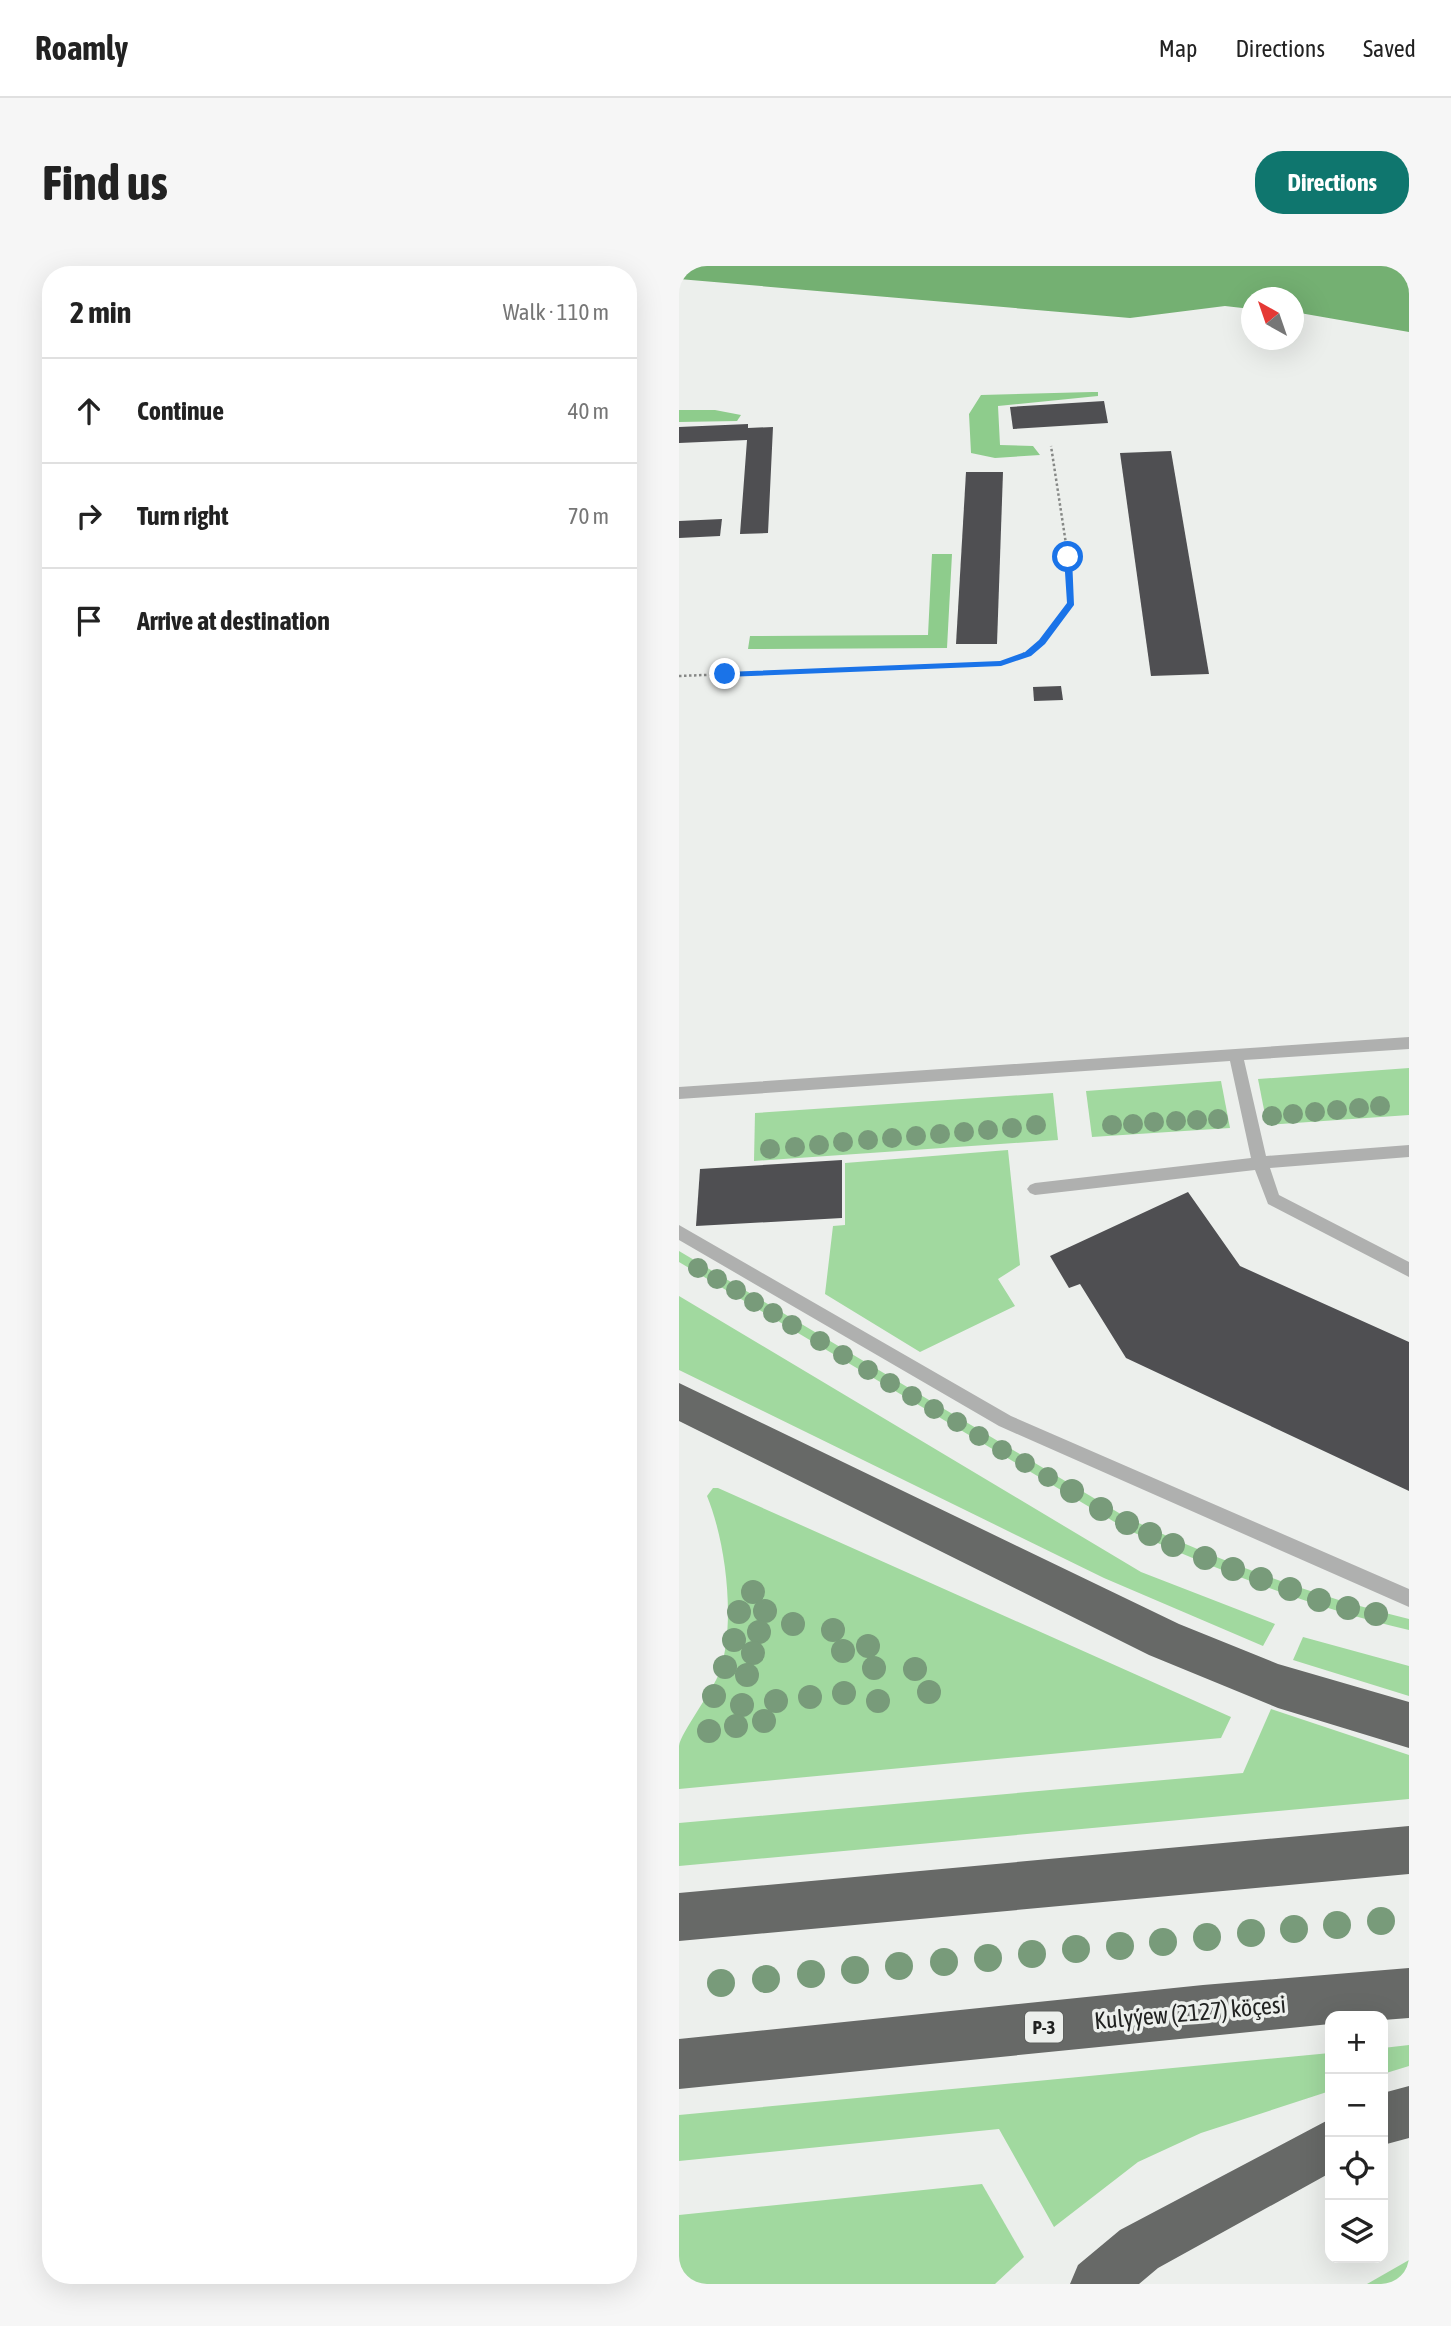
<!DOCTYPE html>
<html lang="en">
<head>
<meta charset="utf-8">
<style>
	:root { --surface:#fff; --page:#f6f6f6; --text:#222; --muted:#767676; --line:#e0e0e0; --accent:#0f766e }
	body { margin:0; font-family:"Asap Condensed",sans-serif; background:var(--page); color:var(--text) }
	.controls { position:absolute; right:21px; bottom:21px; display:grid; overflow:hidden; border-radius:14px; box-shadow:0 7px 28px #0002 }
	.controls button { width:63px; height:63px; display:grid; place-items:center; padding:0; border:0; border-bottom:2px solid var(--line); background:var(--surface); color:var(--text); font:35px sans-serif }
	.compass { position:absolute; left:562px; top:21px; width:63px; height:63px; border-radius:50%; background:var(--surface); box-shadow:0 7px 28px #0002; rotate:320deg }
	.stop { position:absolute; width:21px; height:21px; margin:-16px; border:5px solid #1a73e8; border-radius:50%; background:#fff }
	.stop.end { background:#1a73e8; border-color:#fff; box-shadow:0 2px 7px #0008 }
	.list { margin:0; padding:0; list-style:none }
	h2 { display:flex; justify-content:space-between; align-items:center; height:91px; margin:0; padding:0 28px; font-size:30px }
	h2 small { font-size:23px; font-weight:400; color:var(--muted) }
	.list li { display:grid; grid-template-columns:46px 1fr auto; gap:21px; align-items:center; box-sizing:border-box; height:105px; padding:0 28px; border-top:2px solid var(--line) }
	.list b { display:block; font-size:26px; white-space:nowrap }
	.list em { font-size:23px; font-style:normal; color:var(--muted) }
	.icon { flex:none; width:38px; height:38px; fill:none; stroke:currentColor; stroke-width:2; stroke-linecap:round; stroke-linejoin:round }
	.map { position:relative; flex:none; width:730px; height:2018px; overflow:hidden; border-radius:28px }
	header { display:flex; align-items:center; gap:42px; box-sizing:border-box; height:98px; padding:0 35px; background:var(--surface); border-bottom:2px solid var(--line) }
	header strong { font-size:33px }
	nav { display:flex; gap:38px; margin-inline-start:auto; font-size:24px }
	.intro { display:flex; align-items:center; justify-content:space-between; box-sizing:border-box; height:168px; padding:0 42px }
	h1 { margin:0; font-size:49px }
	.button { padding:18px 32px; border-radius:28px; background:var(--accent); color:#fff; font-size:24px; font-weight:700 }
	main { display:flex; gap:42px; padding:0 42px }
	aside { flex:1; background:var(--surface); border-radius:28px; box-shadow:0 7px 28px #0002 }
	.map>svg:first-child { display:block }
</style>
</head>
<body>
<header>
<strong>Roamly</strong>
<nav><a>Map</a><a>Directions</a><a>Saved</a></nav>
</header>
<div class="intro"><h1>Find us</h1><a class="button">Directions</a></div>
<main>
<aside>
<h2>2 min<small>Walk · 110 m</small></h2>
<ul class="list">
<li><svg class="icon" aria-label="ahead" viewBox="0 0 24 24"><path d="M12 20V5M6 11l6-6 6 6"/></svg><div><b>Continue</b></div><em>40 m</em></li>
<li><svg class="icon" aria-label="right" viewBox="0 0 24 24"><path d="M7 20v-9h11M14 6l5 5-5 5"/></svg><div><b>Turn right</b></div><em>70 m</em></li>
<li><svg class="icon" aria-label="arrive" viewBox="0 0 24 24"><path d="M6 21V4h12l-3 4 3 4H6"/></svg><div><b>Arrive at destination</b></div></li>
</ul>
</aside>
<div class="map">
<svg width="730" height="2018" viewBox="0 0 730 2018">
	<rect width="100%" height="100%" fill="#ecefec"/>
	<!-- green -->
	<g fill="#a1d99f">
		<path d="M730 802V849L588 859 579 813Z"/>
		<path d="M542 815 551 862 413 871 407 825Z"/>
		<path d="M374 827 379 874 75 895 76 847Z"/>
		<path d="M329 884 341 999 319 1013 336 1040 241 1086 146 1028 154 960 166 959V897Z"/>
		<path d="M0 985 445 1250C536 1294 631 1329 730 1353V1364C633 1342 539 1304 449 1264L0 996Z"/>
		<path d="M0 1030 462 1306 596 1358 584 1380 425 1312 0 1104Z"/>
		<path d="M34 1222H39L552 1451 542 1472 0 1523C0 1509 0 1493 0 1480 2 1466 34 1425 41 1405 57 1357 47 1276 28 1230Z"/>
		<path d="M624 1371 730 1400V1430L614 1394Z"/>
		<path d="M592 1443 730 1489V1533L0 1600V1557L564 1507Z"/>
		<path d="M730 1779V1800L704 1808V1782Z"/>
		<path d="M651 1787V1825L522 1867 459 1896 375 1961 320 1863 0 1895V1849Z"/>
		<path d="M303 1918 345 1991 316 2018H0V1949Z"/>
		<path d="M730 1994V2018H688Z"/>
	</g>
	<!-- forest -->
	<g fill="#8ecc8c">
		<path d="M413 126H419V130L319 140 321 179 354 180 361 189 316 192 292 187 290 148 302 129Z"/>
		<path d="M0 144H36L62 149 58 155 0 156Z"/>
		<path d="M253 288H273L268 382 69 383 71 370 249 369Z"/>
	</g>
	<!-- water -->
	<path fill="#74b072" d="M0 0H730V66L615 46 614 32H572V43L546 40 451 52 0 13Z"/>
	<!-- building -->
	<g fill="#4f4f52">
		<path d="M425 135 429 157 334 163 331 141Z"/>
		<path d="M69 158V162L94 161 89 267 61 268 68 174 0 177V161Z"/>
		<path d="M492 185 530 408 472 410 441 187Z"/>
		<path d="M287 206H324L318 378H277Z"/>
		<path d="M43 253 41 270 0 272V255Z"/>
		<path d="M382 420 384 434 355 435 354 421Z"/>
		<path d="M163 894V952L17 960 21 903Z"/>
		<path d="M509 926 561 1000 730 1076V1225L447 1092 401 1018 390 1022 371 990Z"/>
	</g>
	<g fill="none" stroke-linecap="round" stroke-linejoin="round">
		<!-- path -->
		<path stroke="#868886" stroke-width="2.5" stroke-dasharray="2.5 2.5" stroke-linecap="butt" d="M0 410 322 397C364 383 367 371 392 337L389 291 372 180"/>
		<!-- lane -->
		<g fill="#afb0af" fill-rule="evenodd">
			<path d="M730 771V783L565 794 587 890 730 879V891L591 902 600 929 730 996V1011L589 938 576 904 356 929 351 927 348 923 351 919 356 917 572 892 551 795 0 833V821Z"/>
			<path d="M0 959 332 1150 730 1323V1341L320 1160 0 974Z"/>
		</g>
		<!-- highway -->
		<g fill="#676967" fill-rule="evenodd">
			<path d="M0 1117 500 1358 599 1398 730 1436V1482L599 1442 470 1389 0 1155Z"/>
			<path d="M730 1560V1608L0 1675V1627Z"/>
			<path d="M730 1702V1752L704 1754V1750H651V1758L0 1823V1773L524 1719Z"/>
			<path d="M730 1820V1872L704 1879V1827Z"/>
			<path d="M651 1853V1907L479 2002 460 2018H391L399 1999 441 1964Z"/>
		</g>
	</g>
	<!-- trees -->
	<g fill="#789b7a">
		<circle cx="701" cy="840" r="10"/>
		<circle cx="680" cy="842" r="10"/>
		<circle cx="658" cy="844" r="10"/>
		<circle cx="636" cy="846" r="10"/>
		<circle cx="614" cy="848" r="10"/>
		<circle cx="593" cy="850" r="10"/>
		<circle cx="539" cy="853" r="10"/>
		<circle cx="518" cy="854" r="10"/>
		<circle cx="497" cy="855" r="10"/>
		<circle cx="475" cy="856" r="10"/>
		<circle cx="454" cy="858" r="10"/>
		<circle cx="357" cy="859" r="10"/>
		<circle cx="433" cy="859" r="10"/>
		<circle cx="333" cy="862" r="10"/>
		<circle cx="309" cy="864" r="10"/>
		<circle cx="285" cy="866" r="10"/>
		<circle cx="261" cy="868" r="10"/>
		<circle cx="237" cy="870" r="10"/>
		<circle cx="213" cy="872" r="10"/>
		<circle cx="189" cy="874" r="10"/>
		<circle cx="164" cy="876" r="10"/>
		<circle cx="140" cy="879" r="10"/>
		<circle cx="116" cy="881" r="10"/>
		<circle cx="91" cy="883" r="10"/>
		<circle cx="19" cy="1002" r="10"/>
		<circle cx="38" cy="1013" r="10"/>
		<circle cx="57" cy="1024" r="10"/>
		<circle cx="75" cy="1036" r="10"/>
		<circle cx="94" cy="1047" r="10"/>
		<circle cx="113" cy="1059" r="10"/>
		<circle cx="141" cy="1075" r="10"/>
		<circle cx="164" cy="1089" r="10"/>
		<circle cx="189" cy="1104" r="10"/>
		<circle cx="211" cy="1117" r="10"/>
		<circle cx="233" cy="1130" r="10"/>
		<circle cx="255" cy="1143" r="10"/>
		<circle cx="278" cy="1156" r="10"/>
		<circle cx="300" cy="1170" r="10"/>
		<circle cx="323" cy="1184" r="10"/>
		<circle cx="346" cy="1197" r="10"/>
		<circle cx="369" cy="1211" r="10"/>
		<circle cx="393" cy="1225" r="12"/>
		<circle cx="422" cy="1243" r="12"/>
		<circle cx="448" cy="1257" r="12"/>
		<circle cx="471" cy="1268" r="12"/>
		<circle cx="494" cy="1279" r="12"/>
		<circle cx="526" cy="1292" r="12"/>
		<circle cx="554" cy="1303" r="12"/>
		<circle cx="582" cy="1313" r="12"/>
		<circle cx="611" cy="1323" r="12"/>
		<circle cx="74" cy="1326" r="12"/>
		<circle cx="640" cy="1334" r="12"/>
		<circle cx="669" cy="1342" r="12"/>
		<circle cx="86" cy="1345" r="12"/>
		<circle cx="60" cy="1346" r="12"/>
		<circle cx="697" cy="1348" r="12"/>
		<circle cx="114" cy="1358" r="12"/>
		<circle cx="154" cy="1364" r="12"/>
		<circle cx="80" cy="1366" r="12"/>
		<circle cx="55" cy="1374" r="12"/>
		<circle cx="189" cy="1380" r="12"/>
		<circle cx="164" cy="1385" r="12"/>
		<circle cx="74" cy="1387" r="12"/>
		<circle cx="46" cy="1401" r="12"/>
		<circle cx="195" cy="1402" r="12"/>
		<circle cx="236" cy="1403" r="12"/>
		<circle cx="68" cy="1409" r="12"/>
		<circle cx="250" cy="1426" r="12"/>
		<circle cx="165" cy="1427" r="12"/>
		<circle cx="35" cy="1430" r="12"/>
		<circle cx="131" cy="1431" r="12"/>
		<circle cx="97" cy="1435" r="12"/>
		<circle cx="199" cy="1435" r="12"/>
		<circle cx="63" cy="1439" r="12"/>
		<circle cx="85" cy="1455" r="12"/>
		<circle cx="57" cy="1460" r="12"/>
		<circle cx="30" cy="1465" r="12"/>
		<circle cx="702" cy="1655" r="14"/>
		<circle cx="658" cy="1659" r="14"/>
		<circle cx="615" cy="1663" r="14"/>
		<circle cx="572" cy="1667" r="14"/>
		<circle cx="528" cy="1671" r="14"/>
		<circle cx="484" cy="1676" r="14"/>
		<circle cx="441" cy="1680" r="14"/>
		<circle cx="397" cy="1683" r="14"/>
		<circle cx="353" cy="1688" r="14"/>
		<circle cx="309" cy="1692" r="14"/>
		<circle cx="265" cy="1696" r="14"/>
		<circle cx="220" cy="1700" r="14"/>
		<circle cx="176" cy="1704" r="14"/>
		<circle cx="132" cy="1708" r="14"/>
		<circle cx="87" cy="1713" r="14"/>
		<circle cx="42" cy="1717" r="14"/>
	</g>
	<!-- route -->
	<path fill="#1a73e8" d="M389 289 393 291 395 339 366 378 352 390 322 400 46 411 42 408 46 406 321 395 346 386 360 374 388 337 385 291Z"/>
	<g text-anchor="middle" stroke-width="7" stroke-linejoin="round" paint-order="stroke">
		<!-- shield labels -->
		<rect fill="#ecefec" stroke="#5e605e" stroke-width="2" x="346" y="1745.5" width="38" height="31" rx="5"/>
		<g font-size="19" font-weight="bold" fill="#212221">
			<text x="365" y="1768">P-3</text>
		</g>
		<!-- near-street labels -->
		<g font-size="24" fill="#212221" stroke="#ecefec">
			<text transform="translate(511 1747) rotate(-5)" y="8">Kulyýew (2127) köçesi</text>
		</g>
	</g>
</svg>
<div class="controls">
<button>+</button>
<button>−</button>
<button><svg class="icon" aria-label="locate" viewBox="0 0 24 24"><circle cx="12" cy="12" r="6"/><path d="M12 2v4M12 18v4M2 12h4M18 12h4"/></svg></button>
<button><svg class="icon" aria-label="layers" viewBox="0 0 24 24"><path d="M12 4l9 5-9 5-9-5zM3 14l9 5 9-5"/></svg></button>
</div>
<svg class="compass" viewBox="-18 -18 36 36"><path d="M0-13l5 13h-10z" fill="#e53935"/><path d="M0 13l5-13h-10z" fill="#767676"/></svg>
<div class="stop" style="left:389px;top:291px"></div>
<div class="stop end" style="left:46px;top:408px"></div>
</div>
</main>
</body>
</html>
